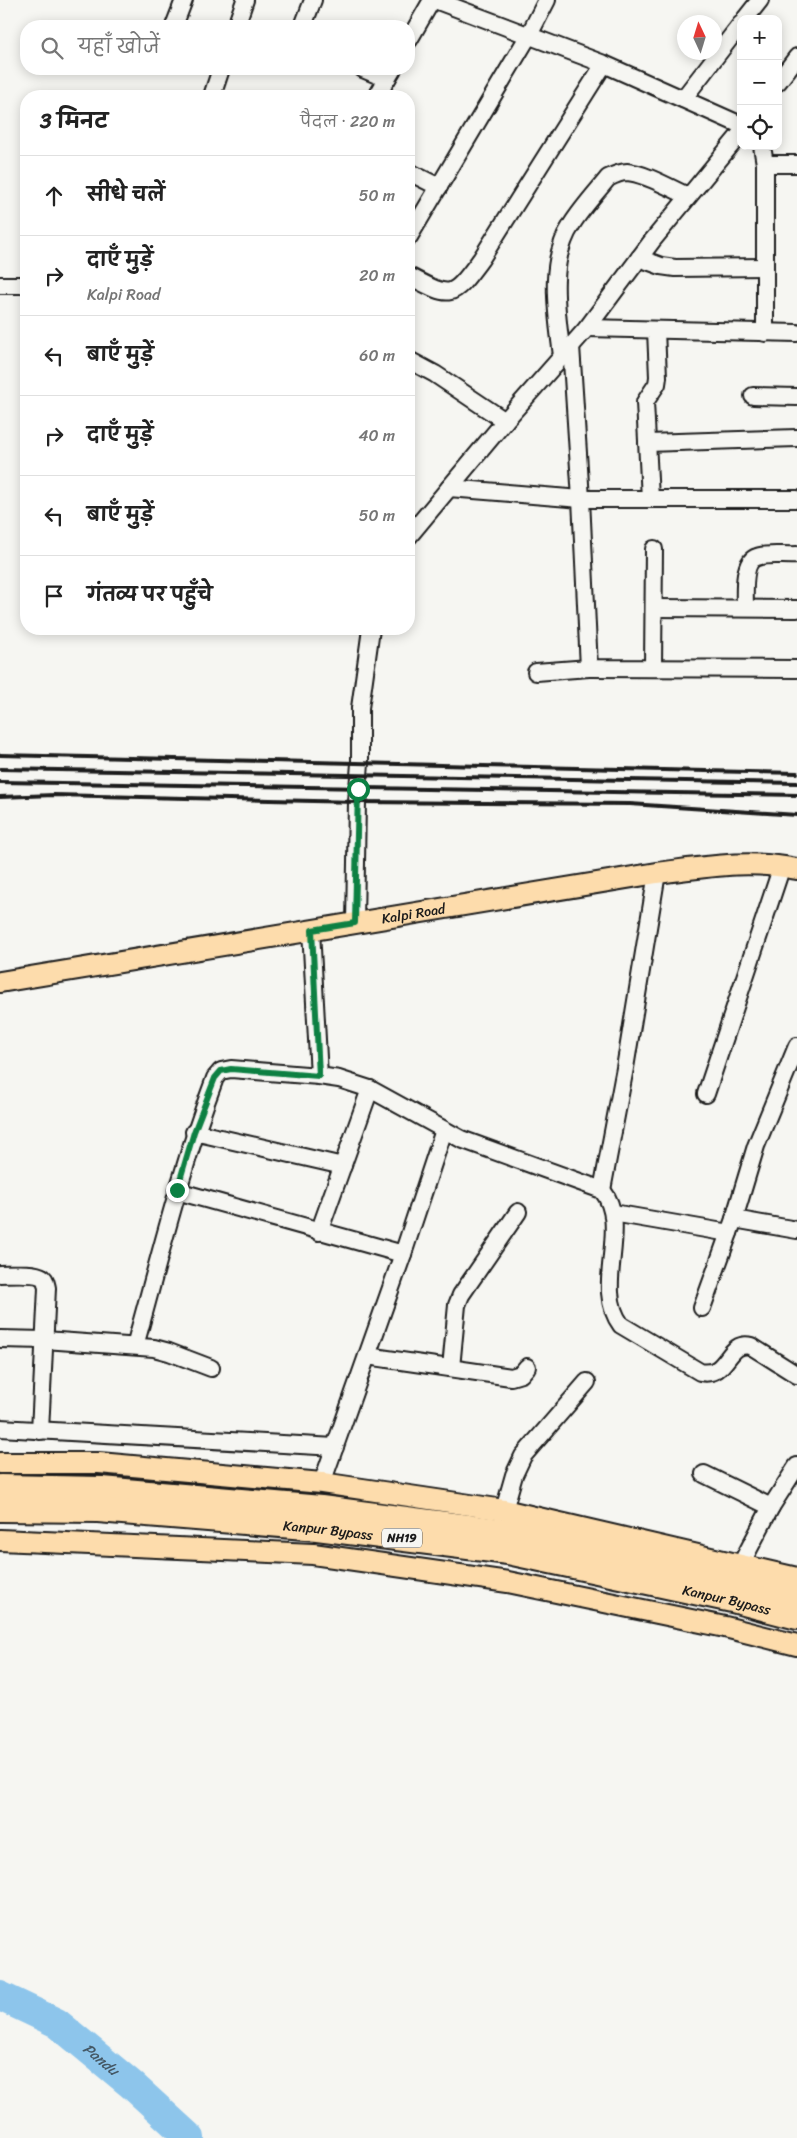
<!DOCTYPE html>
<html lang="hi">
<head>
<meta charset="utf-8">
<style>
	:root { --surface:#fff; --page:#f2f2f2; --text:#222; --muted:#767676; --line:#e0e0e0 }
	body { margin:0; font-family:Sriracha,"Playpen Sans Deva",sans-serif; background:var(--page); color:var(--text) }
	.controls { position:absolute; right:15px; top:15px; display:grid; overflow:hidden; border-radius:10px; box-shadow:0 2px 12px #0003 }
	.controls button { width:45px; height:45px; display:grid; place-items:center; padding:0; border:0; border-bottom:1px solid var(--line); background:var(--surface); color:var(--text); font:25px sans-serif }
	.compass { position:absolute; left:677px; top:15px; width:45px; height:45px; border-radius:50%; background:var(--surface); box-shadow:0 2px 12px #0003; rotate:356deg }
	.stop { position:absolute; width:15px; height:15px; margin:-11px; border:4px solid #0b8043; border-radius:50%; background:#fff }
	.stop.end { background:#0b8043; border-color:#fff; box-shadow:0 1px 5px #0008 }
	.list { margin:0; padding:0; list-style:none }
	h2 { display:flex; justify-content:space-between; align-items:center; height:65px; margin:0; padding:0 20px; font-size:21px }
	h2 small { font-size:16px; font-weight:400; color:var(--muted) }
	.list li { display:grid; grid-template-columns:32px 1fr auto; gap:15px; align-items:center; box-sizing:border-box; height:80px; padding:0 20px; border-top:1px solid var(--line) }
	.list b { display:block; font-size:19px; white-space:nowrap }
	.list p { margin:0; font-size:16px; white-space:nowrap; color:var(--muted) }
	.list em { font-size:16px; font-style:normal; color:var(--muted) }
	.icon { flex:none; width:28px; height:28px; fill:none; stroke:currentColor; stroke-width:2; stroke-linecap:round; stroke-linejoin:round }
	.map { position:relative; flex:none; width:797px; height:2138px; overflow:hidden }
	.search { position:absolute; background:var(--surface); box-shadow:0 2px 12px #0003; left:20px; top:20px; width:395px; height:55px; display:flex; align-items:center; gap:12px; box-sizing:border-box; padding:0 18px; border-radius:20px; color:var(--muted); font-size:19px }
	.panel { position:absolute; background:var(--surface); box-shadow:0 2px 12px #0003; left:20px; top:90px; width:395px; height:545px; border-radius:20px }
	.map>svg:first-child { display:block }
</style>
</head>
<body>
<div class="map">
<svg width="797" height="2138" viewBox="0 0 797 2138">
	<rect width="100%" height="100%" fill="#f6f6f2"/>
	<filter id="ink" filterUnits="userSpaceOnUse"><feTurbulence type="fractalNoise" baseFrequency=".02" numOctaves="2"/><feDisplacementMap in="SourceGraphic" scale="10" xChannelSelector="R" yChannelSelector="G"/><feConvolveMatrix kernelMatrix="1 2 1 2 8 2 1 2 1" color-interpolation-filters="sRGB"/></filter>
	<g filter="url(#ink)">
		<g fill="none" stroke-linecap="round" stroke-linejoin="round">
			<!-- river -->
			<path stroke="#8dc5eb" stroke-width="30" id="s1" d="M0 1996 57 2023 132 2085 190 2138"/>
			<!-- minor casing -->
			<g stroke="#1c1c1c" stroke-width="20">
				<g id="minor">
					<path d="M435 0 604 64 741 125"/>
					<path d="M745 19 760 0"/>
					<path d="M174 26 184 0"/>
					<path d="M236 26 245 0"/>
					<path d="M303 26 313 0"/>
					<path d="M409 40 432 0"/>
					<path d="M363 69 387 79"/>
					<path d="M778 82 797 57"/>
					<path d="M212 96 221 69"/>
					<path d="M377 96 393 69"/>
					<path d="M683 99 741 24"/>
					<path d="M762 146 765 164V333"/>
					<path d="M765 164H797"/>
					<path d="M409 172 439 187"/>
					<path d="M409 237 529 35 547 0"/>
					<path d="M639 258 661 266 675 268 765 267"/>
					<path d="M409 276C453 299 451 299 481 259L604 64"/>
					<path d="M0 285H26"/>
					<path d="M587 328 797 333"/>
					<path d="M571 346 581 499 589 668 797 669"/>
					<path d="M562 356C557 314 547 262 572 224 582 208 596 193 608 178 614 175 621 172 627 172 645 173 672 189 688 196"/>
					<path d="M409 360 435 374 505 421"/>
					<path d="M753 396 797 397"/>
					<path d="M647 443 797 438"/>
					<path d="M449 488 581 499H797"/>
					<path d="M650 499 645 402 657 384 658 377 656 330"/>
					<path d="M409 536 505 421 587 328 652 241 741 133"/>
					<path d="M654 608 797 609"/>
					<path d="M745 608C745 596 742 561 757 557 768 553 785 556 797 555"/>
					<path d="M653 667 654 549"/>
					<path d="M536 672 589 668"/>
					<path d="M355 923 357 802 360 763V708L371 629"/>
					<path d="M311 930 319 1076"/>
					<path d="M706 1094 782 866"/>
					<path d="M194 1132 343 1166"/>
					<path d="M602 1190 625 1068 657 873"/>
					<path d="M177 1191 403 1254"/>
					<path d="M613 1213 729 1233"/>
					<path d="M734 1219 797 1230"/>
					<path d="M319 1232 370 1089"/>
					<path d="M0 1274C9 1274 35 1272 42 1277 46 1279 46 1284 47 1288L40 1431"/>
					<path d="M702 1308 734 1219 756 1146 797 1046"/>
					<path d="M0 1339 45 1340 154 1348 169 1352 211 1368"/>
					<path d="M135 1346C160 1256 182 1165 215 1078L221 1071 231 1069 319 1076 339 1079 370 1089 461 1139 602 1190C632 1227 592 1286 621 1325L700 1372C729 1378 726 1340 751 1346L797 1375"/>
					<path d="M367 1356 511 1377 521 1374 527 1367"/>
					<path d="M451 1368 457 1305 461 1295 518 1212"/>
					<path d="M0 1428 335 1447"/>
					<path d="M704 1474 771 1507"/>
					<path d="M322 1483 403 1254 444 1130"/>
					<path d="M504 1510 514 1475 523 1456 587 1382"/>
					<path d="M741 1564 771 1507 797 1466"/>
				</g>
			</g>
			<!-- major casing -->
			<g stroke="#1c1c1c" stroke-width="24">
				<g id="major">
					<path id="s2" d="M0 982 657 873C706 867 748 859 797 869"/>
					<path d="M0 1463H99L322 1483 504 1510 797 1578"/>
					<path d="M0 1540 313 1554 508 1582 725 1627 797 1645"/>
				</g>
			</g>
			<!-- highway casing -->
			<g stroke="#1c1c1c" stroke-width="28">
				<g id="highway">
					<path d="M0 1487 102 1489 321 1508 516 1533 736 1579 797 1595"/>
					<path id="s3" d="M0 1509 98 1510 317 1528 508 1552 732 1600 797 1617"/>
				</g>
			</g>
			<!-- minor -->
			<use href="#minor" stroke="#f6f6f2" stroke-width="16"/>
			<!-- major -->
			<use href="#major" stroke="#fddcac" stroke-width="20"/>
			<!-- highway -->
			<use href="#highway" stroke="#fddcac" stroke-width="24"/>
			<!-- rail -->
			<g stroke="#1c1c1c" stroke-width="4">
				<path d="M0 755 797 773"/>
				<path d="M0 769 797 783"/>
				<path d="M0 782 797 795"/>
				<path d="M0 797 54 795 357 802 630 804 797 815"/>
			</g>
		</g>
	</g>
	<g fill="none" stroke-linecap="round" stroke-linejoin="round" filter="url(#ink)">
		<!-- route -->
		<path stroke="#0b8043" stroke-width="6" d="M177 1190 194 1132 215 1078 221 1071 231 1069 319 1076 312 930 355 923 358 789"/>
	</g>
	<g text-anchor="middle" stroke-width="4" stroke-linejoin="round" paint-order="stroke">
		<!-- shield labels -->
		<rect fill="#f6f6f2" stroke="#5d5d5c" stroke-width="1" x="382" y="1528.5" width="40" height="19" rx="4"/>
		<g font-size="12" font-weight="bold" fill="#1c1c1c">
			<text x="402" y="1542">NH19</text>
		</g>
		<!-- street labels -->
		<g font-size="14" fill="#1c1c1c" stroke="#f6f6f2">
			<text dy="5" stroke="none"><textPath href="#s2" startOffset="419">Kalpi Road</textPath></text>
			<text dy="5" stroke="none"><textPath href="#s3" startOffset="329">Kanpur Bypass</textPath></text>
			<text dy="5" stroke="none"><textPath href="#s3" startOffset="734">Kanpur Bypass</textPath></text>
		</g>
		<!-- water labels -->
		<g font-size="15" font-style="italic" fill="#445764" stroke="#f6f6f2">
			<text dy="5" stroke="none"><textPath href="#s1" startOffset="120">Pandu</textPath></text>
		</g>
	</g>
</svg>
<div class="controls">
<button>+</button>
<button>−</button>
<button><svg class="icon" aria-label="locate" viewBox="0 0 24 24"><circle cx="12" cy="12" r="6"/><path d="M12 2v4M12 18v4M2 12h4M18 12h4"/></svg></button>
</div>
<svg class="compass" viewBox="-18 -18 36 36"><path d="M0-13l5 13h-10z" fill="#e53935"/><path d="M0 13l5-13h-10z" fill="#767676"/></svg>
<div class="stop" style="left:358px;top:789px"></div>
<div class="stop end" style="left:177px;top:1190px"></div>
<div class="search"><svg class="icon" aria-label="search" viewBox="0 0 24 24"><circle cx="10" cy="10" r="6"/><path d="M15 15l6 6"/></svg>यहाँ खोजें</div>
<section class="panel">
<h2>3 मिनट<small>पैदल · 220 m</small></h2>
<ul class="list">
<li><svg class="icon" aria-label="ahead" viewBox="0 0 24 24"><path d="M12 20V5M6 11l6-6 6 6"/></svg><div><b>सीधे चलें</b></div><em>50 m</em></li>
<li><svg class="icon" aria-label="right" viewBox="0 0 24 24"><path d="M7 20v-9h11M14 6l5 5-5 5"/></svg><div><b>दाएँ मुड़ें</b><p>Kalpi Road</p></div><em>20 m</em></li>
<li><svg class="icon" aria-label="left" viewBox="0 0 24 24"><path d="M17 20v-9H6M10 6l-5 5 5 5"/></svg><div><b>बाएँ मुड़ें</b></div><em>60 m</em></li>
<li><svg class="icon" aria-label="right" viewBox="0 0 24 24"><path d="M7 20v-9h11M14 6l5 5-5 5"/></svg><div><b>दाएँ मुड़ें</b></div><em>40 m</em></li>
<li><svg class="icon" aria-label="left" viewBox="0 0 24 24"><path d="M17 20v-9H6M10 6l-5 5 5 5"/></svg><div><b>बाएँ मुड़ें</b></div><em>50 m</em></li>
<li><svg class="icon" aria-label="arrive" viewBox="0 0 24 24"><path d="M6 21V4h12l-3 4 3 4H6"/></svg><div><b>गंतव्य पर पहुँचे</b></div></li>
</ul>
</section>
</div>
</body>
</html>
